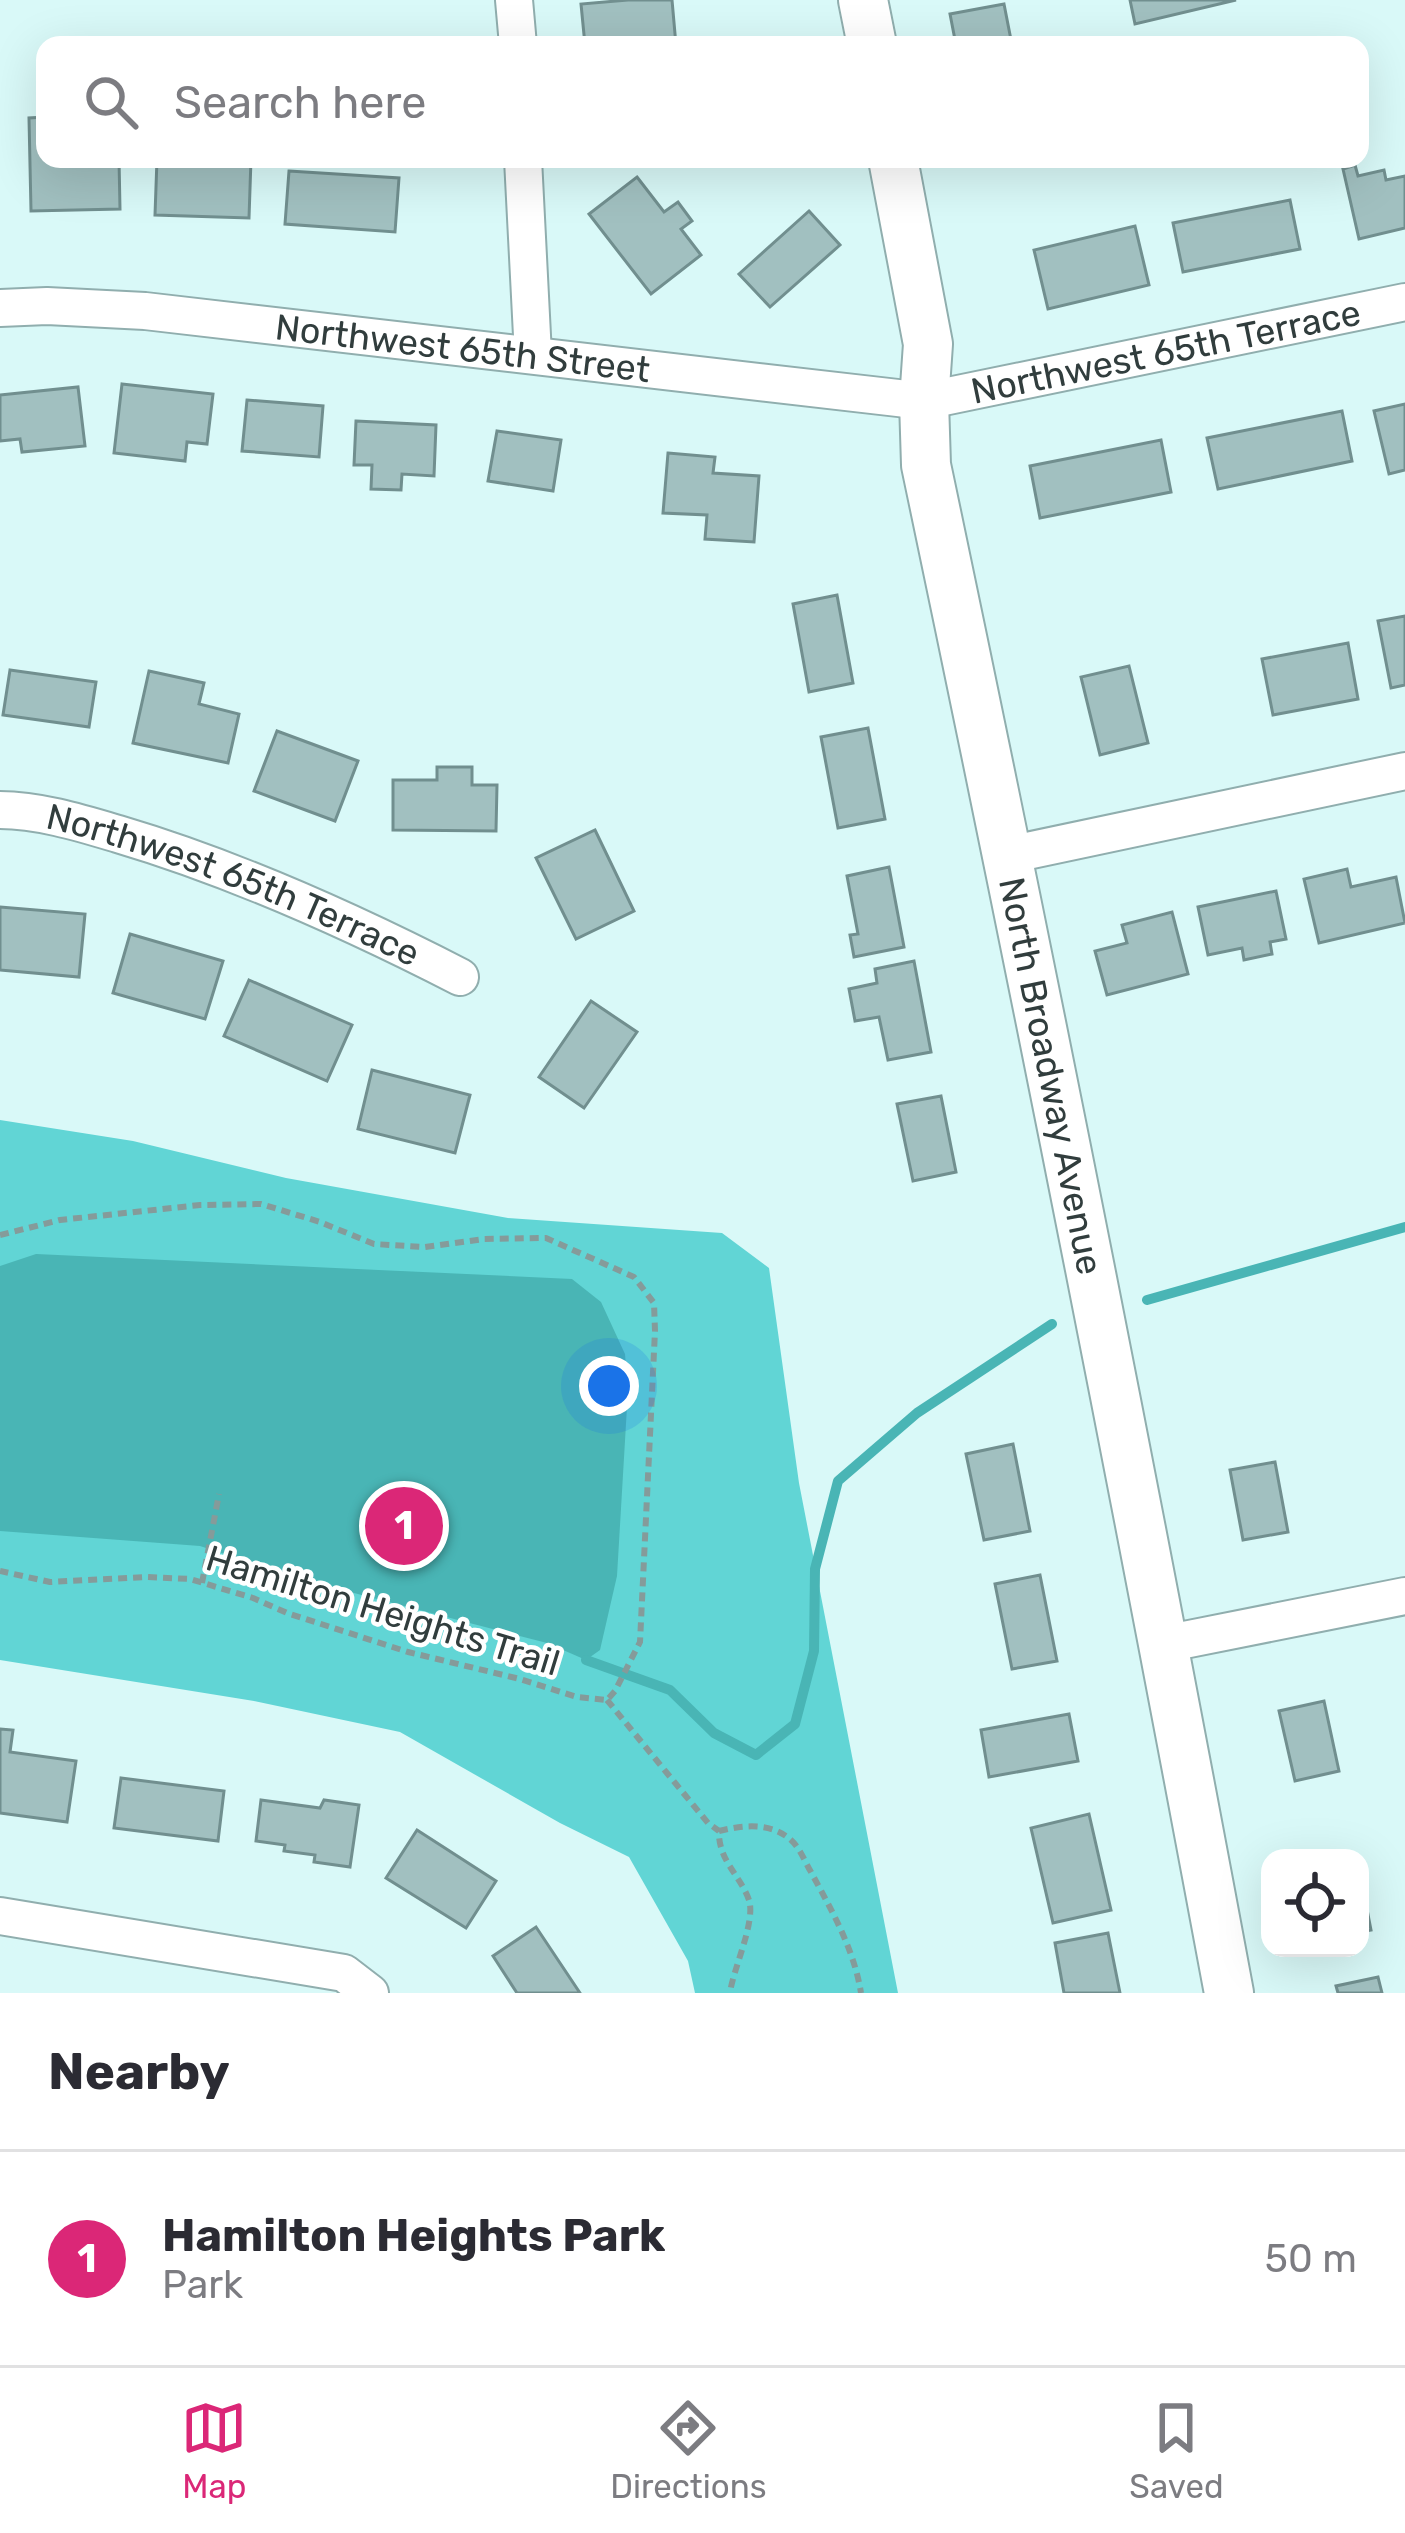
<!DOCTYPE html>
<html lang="en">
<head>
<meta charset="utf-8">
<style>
	:root { --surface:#fff; --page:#f2f2f3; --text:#2b2b33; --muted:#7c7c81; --line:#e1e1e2; --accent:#db2777 }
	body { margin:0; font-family:Rubik,sans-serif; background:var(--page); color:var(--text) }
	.controls { position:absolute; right:36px; bottom:36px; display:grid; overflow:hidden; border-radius:24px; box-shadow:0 12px 48px #0002 }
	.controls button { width:108px; height:108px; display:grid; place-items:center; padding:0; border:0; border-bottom:3px solid var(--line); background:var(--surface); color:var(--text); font:60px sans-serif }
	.you { position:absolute; left:609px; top:1386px; width:42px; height:42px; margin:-30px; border:9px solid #fff; border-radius:50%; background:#1a73e8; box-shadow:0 0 0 18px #1a73e833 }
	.badge { display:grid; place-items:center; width:78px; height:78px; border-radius:50%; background:var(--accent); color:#fff; font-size:39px; font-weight:700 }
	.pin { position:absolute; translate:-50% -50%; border:6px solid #fff; box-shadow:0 3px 12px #0006 }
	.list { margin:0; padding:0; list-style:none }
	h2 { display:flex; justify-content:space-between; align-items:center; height:156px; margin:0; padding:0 48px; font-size:51px }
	h2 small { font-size:39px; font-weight:400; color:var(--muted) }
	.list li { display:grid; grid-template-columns:78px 1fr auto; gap:36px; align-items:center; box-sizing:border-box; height:216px; padding:0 48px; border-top:3px solid var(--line) }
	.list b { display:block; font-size:45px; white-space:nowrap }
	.list p { margin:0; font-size:39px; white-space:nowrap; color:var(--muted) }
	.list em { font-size:39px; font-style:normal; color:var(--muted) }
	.icon { flex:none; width:66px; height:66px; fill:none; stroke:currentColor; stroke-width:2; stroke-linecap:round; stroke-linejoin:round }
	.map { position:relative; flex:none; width:1405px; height:1993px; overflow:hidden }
	.search { position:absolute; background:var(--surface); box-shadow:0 12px 48px #0002; left:36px; right:36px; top:36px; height:132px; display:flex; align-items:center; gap:30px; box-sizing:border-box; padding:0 42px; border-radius:24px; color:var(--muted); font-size:45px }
	.sheet { height:372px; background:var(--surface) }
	nav { display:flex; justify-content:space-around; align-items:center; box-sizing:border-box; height:168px; border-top:3px solid var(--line); background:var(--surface); font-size:33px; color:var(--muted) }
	nav a { display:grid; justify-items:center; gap:6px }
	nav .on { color:var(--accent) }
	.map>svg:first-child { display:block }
</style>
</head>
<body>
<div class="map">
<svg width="1405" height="1993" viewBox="0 0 1405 1993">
	<rect width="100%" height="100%" fill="#d9f9f8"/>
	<!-- green -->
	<path fill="#61d5d5" d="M0 1120 133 1141 286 1178 508 1218 722 1233 769 1268 799 1483 898 1993H695L688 1961 629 1857 560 1823 400 1732 254 1701 0 1660Z"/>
	<!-- water -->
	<path fill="#49b5b5" d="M36 1254 572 1279 601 1302 625 1354 628 1390 617 1576 600 1650 586 1660 547 1643 304 1580 200 1546 0 1531V1266Z"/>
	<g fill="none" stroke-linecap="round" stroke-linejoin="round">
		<!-- stream -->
		<g stroke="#49b5b5" stroke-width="10">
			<path d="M1147 1300 1405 1227"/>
			<path d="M586 1660 670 1690 714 1733 756 1755 795 1724 814 1651 815 1569 838 1481 917 1413 1052 1324"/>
		</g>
	</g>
	<!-- building -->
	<g fill="#a1c0c0" stroke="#718f8f" stroke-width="3">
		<path d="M628 0H672L676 45H585L581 4Z"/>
		<path d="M1130 0H1236L1135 24Z"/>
		<path d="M1004 4 1012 45H956L950 14Z"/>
		<path d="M45 117V159H119L120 209 31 211 29 118Z"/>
		<path d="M157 159H251L249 218 155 215Z"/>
		<path d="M1355 165 1358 176 1384 170 1386 180 1405 176V228L1359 239 1343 169Z"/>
		<path d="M289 171 399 178 395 232 285 224Z"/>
		<path d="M637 177 664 212 678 202 692 221 681 229 701 255 651 294 589 214Z"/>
		<path d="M1290 200 1300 249 1183 272 1173 223Z"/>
		<path d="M809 211 840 245 770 307 739 274Z"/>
		<path d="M1135 226 1149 285 1048 309 1034 250Z"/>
		<path d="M122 384 213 394 207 444 187 442 185 461 114 453Z"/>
		<path d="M78 387 85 446 22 452 20 439 0 441V395Z"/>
		<path d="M247 400 323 406 319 457 242 451Z"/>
		<path d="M1405 404V470L1389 474 1374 411Z"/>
		<path d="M1342 411 1352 461 1218 489 1207 438Z"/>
		<path d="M356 421 436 425 434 476 402 474 401 490 371 489 372 465H354Z"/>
		<path d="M497 431 561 440 553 491 488 481Z"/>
		<path d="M1161 440 1171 492 1040 518 1030 466Z"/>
		<path d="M668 453 715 457 713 473 759 476 754 542 705 539 707 515 663 513Z"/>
		<path d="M837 595 853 683 809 692 793 604Z"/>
		<path d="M1405 616V685L1391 688 1378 621Z"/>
		<path d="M1348 643 1358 699 1273 715 1262 659Z"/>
		<path d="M1129 666 1148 743 1100 755 1081 677Z"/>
		<path d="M10 670 96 682 89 727 3 715Z"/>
		<path d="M149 671 204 683 199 704 239 714 228 763 133 743Z"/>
		<path d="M868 728 885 819 838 828 821 737Z"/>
		<path d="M277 731 358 761 335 821 254 791Z"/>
		<path d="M437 767H472V785H497L496 831 393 830V780H437Z"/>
		<path d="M595 830 634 911 576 939 536 858Z"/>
		<path d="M889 867 904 947 854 957 850 935 858 934 847 876Z"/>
		<path d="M1347 869 1351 887 1396 877 1405 923 1319 943 1304 879Z"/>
		<path d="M1276 891 1286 939 1270 942 1272 954 1244 960 1242 948 1208 955 1198 907Z"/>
		<path d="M0 907 85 914 79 977 0 970Z"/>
		<path d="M1172 912 1188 974 1107 995 1095 951 1127 943 1122 925Z"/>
		<path d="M130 934 223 961 205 1019 113 993Z"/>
		<path d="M914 961 931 1052 888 1060 879 1017 855 1021 849 989 877 983 875 969Z"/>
		<path d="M249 980 352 1025 327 1081 224 1036Z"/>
		<path d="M591 1001 637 1032 584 1108 539 1077Z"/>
		<path d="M372 1070 470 1095 455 1153 358 1129Z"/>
		<path d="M941 1096 956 1172 913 1181 897 1104Z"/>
		<path d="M1013 1444 1030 1531 984 1540 966 1454Z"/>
		<path d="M1275 1462 1288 1532 1243 1540 1230 1470Z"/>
		<path d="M1040 1575 1057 1661 1012 1669 995 1584Z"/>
		<path d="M1324 1701 1339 1771 1295 1781 1279 1711Z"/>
		<path d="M1069 1714 1078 1761 989 1777 981 1730Z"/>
		<path d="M0 1729 13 1730 10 1752 76 1761 67 1822 0 1813Z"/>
		<path d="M121 1778 224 1791 218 1841 114 1828Z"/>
		<path d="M261 1800 320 1808 324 1800 359 1805 350 1867 314 1862 315 1855 284 1851 285 1845 256 1841Z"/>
		<path d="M1089 1814 1111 1910 1053 1923 1031 1828Z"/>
		<path d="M417 1830 496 1881 466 1928 386 1878Z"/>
		<path d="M1360 1873 1371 1930 1360 1932Z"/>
		<path d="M536 1927 580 1993H517L493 1956Z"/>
		<path d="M1108 1933 1120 1993H1064L1055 1943Z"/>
		<path d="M1378 1977 1382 1993H1338L1336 1986Z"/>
	</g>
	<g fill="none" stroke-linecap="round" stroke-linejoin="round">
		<!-- minor casing -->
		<g stroke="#90aeae" stroke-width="40">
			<g id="minor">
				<path d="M514 0 518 45"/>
				<path d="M523 159 533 355"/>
				<path id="s1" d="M0 308 47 306 145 311 924 401 1405 302"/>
				<path id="s2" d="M0 810C39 810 81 823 118 834 236 869 351 921 460 977"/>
				<path d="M1008 855 1405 771"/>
				<path d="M1164 1644 1405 1596"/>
				<path d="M0 1916 344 1973 370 1993"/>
			</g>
		</g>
		<!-- tertiary casing -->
		<g stroke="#90aeae" stroke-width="52">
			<g id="tertiary">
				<path d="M863 0 872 45"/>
				<path id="s3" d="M893 159 928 344 924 401 926 465C1033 973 1134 1483 1229 1993"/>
			</g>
		</g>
		<!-- path -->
		<g stroke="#859b9a" stroke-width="6" stroke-dasharray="9 6" stroke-linecap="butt">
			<path d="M0 1235 60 1220 200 1205 261 1204 320 1222 374 1244 425 1247 484 1239 546 1238 634 1277 654 1303 655 1331 640 1642 615 1691 607 1700 577 1697 520 1679 408 1652 287 1613 253 1598 190 1579 146 1577 50 1582 0 1571"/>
			<path d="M202 1583 219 1494"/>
			<path d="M607 1700 708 1823 719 1831C718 1860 740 1875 749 1900 756 1922 733 1969 730 1993"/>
			<path d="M719 1831C743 1825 771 1822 791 1840 800 1848 805 1862 811 1872 832 1911 854 1949 861 1993"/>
		</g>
		<!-- minor -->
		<use href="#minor" stroke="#fff" stroke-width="36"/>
		<!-- tertiary -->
		<use href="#tertiary" stroke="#fff" stroke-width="48"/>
	</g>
	<g text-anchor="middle" stroke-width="9" stroke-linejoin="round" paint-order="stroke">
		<!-- street labels -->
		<g font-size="36" fill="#313d3d" stroke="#fff">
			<text dy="13" stroke="none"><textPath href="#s1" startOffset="465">Northwest 65th Street</textPath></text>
			<text dy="13" stroke="none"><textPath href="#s1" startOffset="1176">Northwest 65th Terrace</textPath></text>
			<text dy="13" stroke="none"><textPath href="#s2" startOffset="246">Northwest 65th Terrace</textPath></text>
			<text dy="13" stroke="none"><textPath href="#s3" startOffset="933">North Broadway Avenue</textPath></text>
			<text transform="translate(383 1610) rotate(17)" y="13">Hamilton Heights Trail</text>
		</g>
	</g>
</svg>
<div class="controls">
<button><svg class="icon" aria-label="locate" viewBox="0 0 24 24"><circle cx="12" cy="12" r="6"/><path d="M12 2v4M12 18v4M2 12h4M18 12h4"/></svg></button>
</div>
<div class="you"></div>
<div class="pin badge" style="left:404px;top:1526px">1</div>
<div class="search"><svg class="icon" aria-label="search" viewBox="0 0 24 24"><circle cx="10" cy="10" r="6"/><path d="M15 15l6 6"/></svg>Search here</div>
</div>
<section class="sheet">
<h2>Nearby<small></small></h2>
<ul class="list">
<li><span class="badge">1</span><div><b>Hamilton Heights Park</b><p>Park</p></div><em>50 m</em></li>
</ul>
</section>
<nav>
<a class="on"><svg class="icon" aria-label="map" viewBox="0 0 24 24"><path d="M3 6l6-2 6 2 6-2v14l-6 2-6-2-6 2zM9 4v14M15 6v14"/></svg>Map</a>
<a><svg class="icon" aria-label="directions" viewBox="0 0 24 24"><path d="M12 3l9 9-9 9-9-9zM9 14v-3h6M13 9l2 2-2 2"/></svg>Directions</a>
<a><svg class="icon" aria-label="saved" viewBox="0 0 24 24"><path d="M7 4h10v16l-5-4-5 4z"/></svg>Saved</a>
</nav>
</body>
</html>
